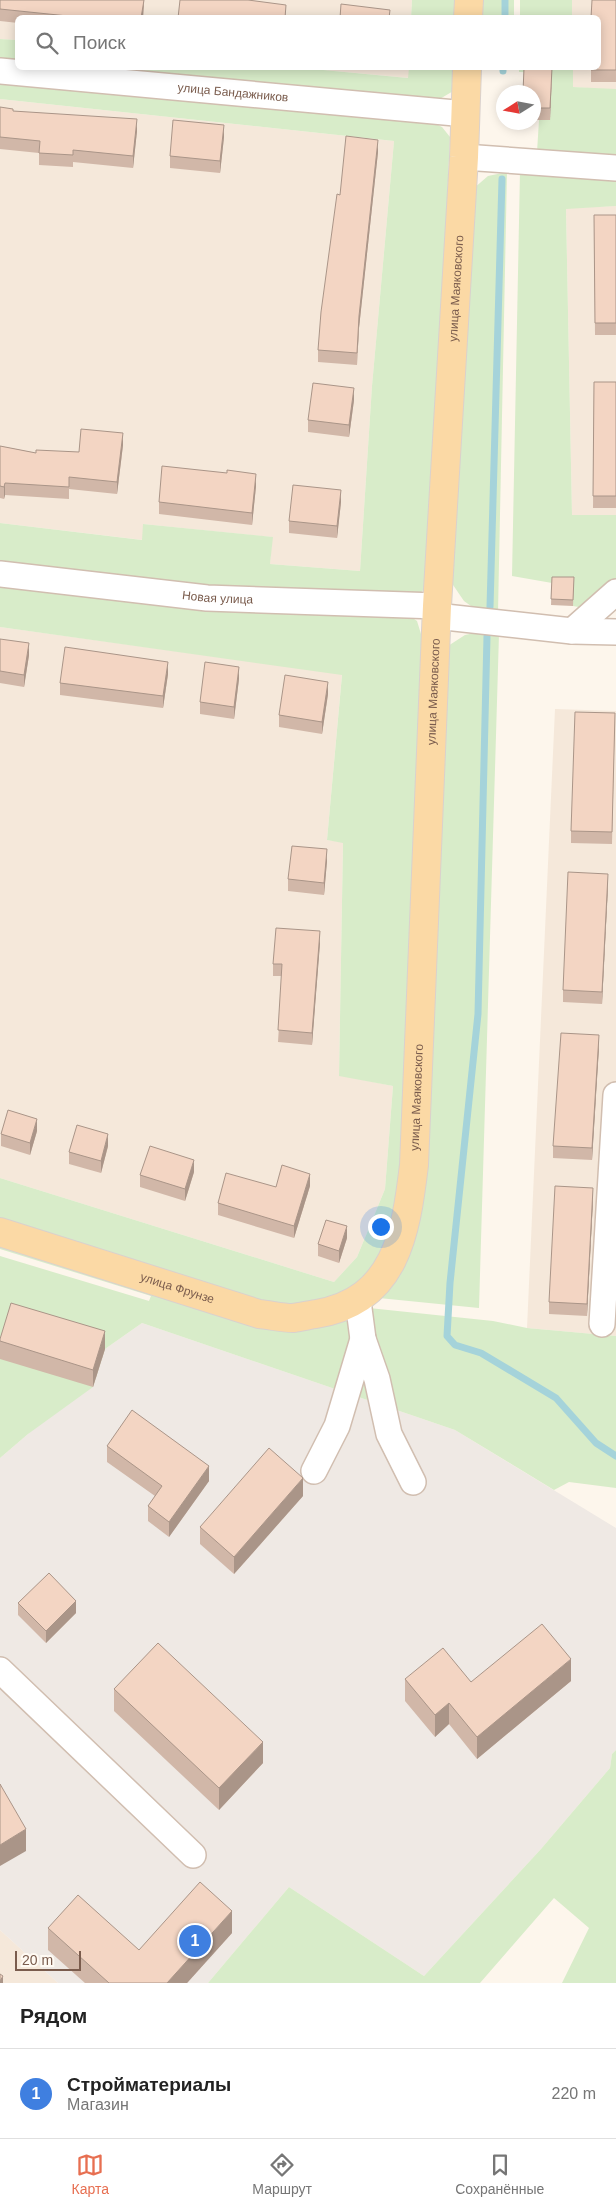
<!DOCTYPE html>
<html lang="ru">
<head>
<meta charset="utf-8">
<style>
	:root { --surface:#fff; --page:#f2f2f2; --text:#222; --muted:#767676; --line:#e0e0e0; --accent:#e76f51 }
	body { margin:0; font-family:Helvetica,sans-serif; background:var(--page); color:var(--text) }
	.compass { position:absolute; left:496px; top:85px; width:45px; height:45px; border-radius:50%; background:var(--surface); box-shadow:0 2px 12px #0003; rotate:259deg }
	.scale { position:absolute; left:15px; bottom:12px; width:66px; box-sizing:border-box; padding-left:5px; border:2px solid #7a5c4d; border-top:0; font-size:14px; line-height:18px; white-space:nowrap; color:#7a5c4d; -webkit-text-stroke:4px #fffaf3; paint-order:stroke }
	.you { position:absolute; left:380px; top:1226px; width:18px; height:18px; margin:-12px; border:4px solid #fff; border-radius:50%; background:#1a73e8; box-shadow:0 0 0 8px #1a73e833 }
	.badge { display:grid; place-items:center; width:32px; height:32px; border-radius:50%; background:var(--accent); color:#fff; font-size:16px; font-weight:700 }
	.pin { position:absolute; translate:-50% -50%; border:2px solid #fff; box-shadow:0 1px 5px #0006 }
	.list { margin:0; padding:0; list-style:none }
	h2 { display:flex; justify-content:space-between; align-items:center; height:65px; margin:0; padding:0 20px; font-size:21px }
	h2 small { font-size:16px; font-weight:400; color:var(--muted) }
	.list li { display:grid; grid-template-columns:32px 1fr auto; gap:15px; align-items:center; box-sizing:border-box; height:90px; padding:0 20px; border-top:1px solid var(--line) }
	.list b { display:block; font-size:19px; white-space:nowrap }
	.list p { margin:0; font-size:16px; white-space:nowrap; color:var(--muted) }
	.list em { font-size:16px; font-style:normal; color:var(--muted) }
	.icon { flex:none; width:28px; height:28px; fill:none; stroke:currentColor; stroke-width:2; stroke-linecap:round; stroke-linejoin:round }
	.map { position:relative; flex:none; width:616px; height:1983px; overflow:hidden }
	.search { position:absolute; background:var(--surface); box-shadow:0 2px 12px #0003; left:15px; right:15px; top:15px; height:55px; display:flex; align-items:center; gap:12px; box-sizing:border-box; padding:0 18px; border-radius:8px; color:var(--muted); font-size:19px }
	.sheet { height:155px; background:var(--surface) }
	nav { display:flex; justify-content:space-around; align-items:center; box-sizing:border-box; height:70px; border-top:1px solid var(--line); background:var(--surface); font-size:14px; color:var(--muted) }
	nav a { display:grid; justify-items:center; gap:2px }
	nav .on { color:var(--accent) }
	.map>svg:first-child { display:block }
</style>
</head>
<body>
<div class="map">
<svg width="616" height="1983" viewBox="0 0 616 1983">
	<rect width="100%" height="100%" fill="#fdf6ec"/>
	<!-- residential -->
	<g fill="#f5e8da">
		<path d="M0 0H412L411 18H18L17 40 0 39Z"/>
		<path d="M572 0H616V90L573 87V68H598V18L572 17Z"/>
		<path d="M302 68H409V78Z"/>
		<path d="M0 99 394 141 372 386 360 571 270 564 272 537 143 524V540L0 523Z"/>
		<path d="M616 206V515H572L566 208Z"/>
		<path d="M0 627 342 674 327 840 343 842 339 1075 393 1086 385 1189 357 1257 334 1282 0 1178Z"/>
		<path d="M555 709 616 711V1336L527 1328Z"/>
		<path d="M0 1930 58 1983H0Z"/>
	</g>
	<!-- industrial -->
	<path fill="#efe9e4" d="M142 1323 455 1430 616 1528V1750L612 1754 610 1768 541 1849 424 1976 289 1887 208 1983H58L0 1930V1458L28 1434 105 1349Z"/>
	<!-- green -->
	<g fill="#d8ecc9">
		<path d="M412 0H458L457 17 411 18Z"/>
		<path d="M479 0H514V17L478 18Z"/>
		<rect x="520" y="0" width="52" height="17"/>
		<path d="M0 39 17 40V64L0 62Z"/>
		<path d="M62 68H302L408 78 409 68H456L455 90 438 100Z"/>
		<path d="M519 68H573V87L616 89V154L610 158 537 152 539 120H550L552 73 519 72Z"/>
		<path d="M0 76 430 121 442 127 450 137 429 585 419 594 210 591 0 567V523L142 540 143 524 273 537 270 564 360 571 372 386 394 141 0 99Z"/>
		<path d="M520 171 616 179V206L566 209 572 515H616V581L584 608 573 606V583H552L512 576Z"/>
		<path d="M507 172 498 612 478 611 464 601 451 582 473 189 488 176Z"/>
		<path d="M0 582 404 612 417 621 425 647 403 1158 386 1249 351 1292 294 1306 261 1302 0 1220V1178L334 1282 357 1257 385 1189 393 1086 339 1076 343 843 327 840 342 675 0 627Z"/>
		<path d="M479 632 499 634 479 1308 379 1298 405 1260 421 1216 427 1168 448 646 465 635Z"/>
		<path d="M0 1245 294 1331C322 1327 345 1323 369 1308L493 1321 527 1328 616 1336V1488L569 1482 554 1490 455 1430 142 1323 105 1349 93 1387 28 1434 0 1458V1256L149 1301 151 1296 0 1249Z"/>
		<path d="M616 1750V1983H562L589 1928 554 1898 480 1983H208L289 1887 424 1976 541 1849 610 1768 612 1754Z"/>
	</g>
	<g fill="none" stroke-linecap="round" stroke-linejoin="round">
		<!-- stream -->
		<g stroke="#a5d3da" stroke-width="7">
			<path d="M505 18V0"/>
			<path d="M503 71V68"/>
			<path d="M490 607 502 179"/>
			<path d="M487 636 478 1014 450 1283 447 1336 455 1345 481 1353 556 1398 596 1443 616 1456"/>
		</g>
		<!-- minor casing -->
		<g stroke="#d1beb0" stroke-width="28">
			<g id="minor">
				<path id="s1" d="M0 71 466 114"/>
				<path d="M464 157 616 168"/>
				<path id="s2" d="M0 574 207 598 437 606"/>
				<path d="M436 616 572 631 616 632"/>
				<path d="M572 631 616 592"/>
				<path d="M358 1301 363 1339 377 1379 389 1434 413 1482"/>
				<path d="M602 1324 616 1095"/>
				<path d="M314 1471 337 1426 363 1339"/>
				<path d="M0 1670 193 1855"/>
			</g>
		</g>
		<!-- major casing -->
		<g stroke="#dad1cd" stroke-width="30">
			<g id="major">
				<path d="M468 18 469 0"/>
				<path id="s3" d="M0 1232 259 1314C270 1315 282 1318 293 1318 301 1317 309 1315 316 1314 396 1301 406 1232 414 1165L437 606 464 157 467 68"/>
			</g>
		</g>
		<!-- minor -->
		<use href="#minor" stroke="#fff" stroke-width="25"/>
		<!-- major -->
		<use href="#major" stroke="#fbd9a5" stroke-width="28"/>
	</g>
	<!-- wall -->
	<g fill="#d1b7a8">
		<path d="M0 0H144V4L143 18H18V23L0 21Z"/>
		<path d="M616 0V82H591V68Z"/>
		<path d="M552 73 550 120H534V92Z"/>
		<path d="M0 107 13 111 137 131 133 168 73 162V167L39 165V153L0 149Z"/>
		<path d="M224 137 220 173 170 168V156Z"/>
		<path d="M378 152 359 328 357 365 318 362V350L340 195Z"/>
		<path d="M594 215H616V335H595Z"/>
		<path d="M594 382H616V508H593Z"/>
		<path d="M354 400 349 437 308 432V420Z"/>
		<path d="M123 445 117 494 69 489V499L5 495 4 499 0 498V446L36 453 79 452Z"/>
		<path d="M256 486 252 525 159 514V502Z"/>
		<path d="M341 502 337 538 289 533V521Z"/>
		<path d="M552 577H574L573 606 551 605Z"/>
		<path d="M0 639 29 655 24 687 0 683Z"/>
		<path d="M168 674 163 708 60 695V683Z"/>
		<path d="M239 679 234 719 200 714V702Z"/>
		<path d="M328 694 322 734 279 727V715Z"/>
		<path d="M615 713 612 844 571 843V831Z"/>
		<path d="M327 861 324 895 288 891V879Z"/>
		<path d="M608 886 602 1004 563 1002V990Z"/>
		<path d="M320 943 312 1045 278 1042 282 976H273V964Z"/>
		<path d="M599 1047 592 1160 553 1158V1146Z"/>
		<path d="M37 1131 30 1155 1 1146V1134Z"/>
		<path d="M108 1146 101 1173 69 1164V1152Z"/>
		<path d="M194 1172 185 1201 140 1187V1175Z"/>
		<path d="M310 1186 294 1238 218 1215V1203L276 1187Z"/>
		<path d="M593 1200 587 1316 549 1314V1302Z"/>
		<path d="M347 1238 339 1263 318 1256V1244Z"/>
		<path d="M0 1339 105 1349 93 1387 0 1359Z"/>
		<path d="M107 1446 209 1481 169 1537 148 1521V1506L155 1496 107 1462Z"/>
		<path d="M303 1496 234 1574 200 1544V1527Z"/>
		<path d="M18 1603 76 1613 46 1643 18 1615Z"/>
		<path d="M405 1679 471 1682 571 1681 477 1759 449 1724 435 1737 405 1701Z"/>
		<path d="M114 1689 263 1763 219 1810 114 1711Z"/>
		<path d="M48 1928 139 1950 232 1933 187 1983H85L48 1950Z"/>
	</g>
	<!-- shaded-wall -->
	<g fill="#aa9588">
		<path d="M144 0 143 18H141Z"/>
		<path d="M552 68V73L550 120V108Z"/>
		<path d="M137 119V131L133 168V156Z"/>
		<path d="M224 125V137L220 173V161Z"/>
		<path d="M378 140V152L359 328 357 365 359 316Z"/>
		<path d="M354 388V400L349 437V425Z"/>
		<path d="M123 433V445L117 494V482Z"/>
		<path d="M256 474V486L252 525V513Z"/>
		<path d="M5 483V495L4 499V487Z"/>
		<path d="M341 490V502L337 538V526Z"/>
		<path d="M29 643V655L24 687V675Z"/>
		<path d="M168 662V674L163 708V696Z"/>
		<path d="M239 667V679L234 719V707Z"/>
		<path d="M328 682V694L322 734V722Z"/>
		<path d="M327 849V861L324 895V883Z"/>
		<path d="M608 874V886L602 1004V992Z"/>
		<path d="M320 931V943L312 1045V1033Z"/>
		<path d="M599 1035V1047L592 1160V1148Z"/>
		<path d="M37 1119V1131L30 1155V1143Z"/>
		<path d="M108 1134V1146L101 1173V1161Z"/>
		<path d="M194 1160V1172L185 1201V1189Z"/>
		<path d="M310 1174V1186L294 1238V1226Z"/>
		<path d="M593 1188V1200L587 1316V1304Z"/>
		<path d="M347 1226V1238L339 1263V1251Z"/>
		<path d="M105 1331V1349L93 1387V1370Z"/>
		<path d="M209 1466V1481L169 1537V1522Z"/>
		<path d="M303 1478V1496L234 1574V1557Z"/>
		<path d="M76 1601V1613L46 1643V1631Z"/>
		<path d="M571 1659V1681L477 1759V1737Z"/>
		<path d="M449 1703V1724L435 1737V1715Z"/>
		<path d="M263 1742V1763L219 1810V1788Z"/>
		<path d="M26 1829V1851L0 1866V1845Z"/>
		<path d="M232 1911V1933L187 1983H167Z"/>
		<path d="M3 1976V1983H0V1981Z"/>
	</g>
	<!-- building -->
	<g fill="#f3d5c3" stroke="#aa9588">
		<path d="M0 0H144L141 18H87L0 9Z"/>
		<path d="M180 0H248L286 5 285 18H178Z"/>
		<path d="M592 0H616V70H591V68H598V18H591Z"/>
		<path d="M341 4 390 10 389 18H340Z"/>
		<path d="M524 68H552L550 108H534V92H523Z"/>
		<path d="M0 107 13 109V111L137 119 133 156 73 150V155L39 153 40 141 0 137Z"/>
		<path d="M173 120 224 125 220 161 170 156Z"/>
		<path d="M346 136 378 140 359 316 357 353 318 350 321 312 337 194 340 195Z"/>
		<path d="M594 215H616V323H595Z"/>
		<path d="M594 382H616V496H593Z"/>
		<path d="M313 383 354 388 349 425 308 420Z"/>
		<path d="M81 429 123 433 117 482 69 477V487L5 483 4 487 0 486V446L36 453V450L79 452Z"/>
		<path d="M162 466 227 473V470L256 474 252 513 159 502Z"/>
		<path d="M293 485 341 490 337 526 289 521Z"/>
		<path d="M552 577H574L573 600 551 599Z"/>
		<path d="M0 639 29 643 24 675 0 671Z"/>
		<path d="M65 647 168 662 163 696 60 683Z"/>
		<path d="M205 662 239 667 234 707 200 702Z"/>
		<path d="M285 675 328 682 322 722 279 715Z"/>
		<path d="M575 712 615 713 612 832 571 831Z"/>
		<path d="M292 846 327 849 324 883 288 879Z"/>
		<path d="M568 872 608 874 602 992 563 990Z"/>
		<path d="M276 928 320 931 312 1033 278 1030 282 964H273Z"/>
		<path d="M561 1033 599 1035 592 1148 553 1146Z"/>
		<path d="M8 1110 37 1119 30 1143 1 1134Z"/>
		<path d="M77 1125 108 1134 101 1161 69 1152Z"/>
		<path d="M150 1146 194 1160 185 1189 140 1175Z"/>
		<path d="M282 1165 310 1174 294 1226 218 1203 226 1173 276 1187Z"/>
		<path d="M555 1186 593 1188 587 1304 549 1302Z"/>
		<path d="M326 1220 347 1226 339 1251 318 1244Z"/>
		<path d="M11 1303 105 1331 93 1370 0 1341V1339Z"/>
		<path d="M132 1410 209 1466 169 1522 148 1506 162 1486 107 1446Z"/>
		<path d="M269 1448 303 1478 234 1557 200 1527Z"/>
		<path d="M49 1573 76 1601 46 1631 18 1603Z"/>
		<path d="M542 1624 571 1659 477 1737 449 1703 435 1715 405 1679 443 1648 471 1682Z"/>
		<path d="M158 1643 263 1742 219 1788 114 1689Z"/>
		<path d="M0 1784 26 1829 0 1845Z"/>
		<path d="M200 1882 232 1911 167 1983H109L48 1928 78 1895 139 1950Z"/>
		<path d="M0 1974 3 1976 0 1981Z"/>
	</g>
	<g text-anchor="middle" stroke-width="4" stroke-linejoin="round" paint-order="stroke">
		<!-- street labels -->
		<g font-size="12" fill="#7a5c4d" stroke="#fffaf3">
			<text dy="4" stroke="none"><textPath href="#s1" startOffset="234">улица Бандажников</textPath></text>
			<text dy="4" stroke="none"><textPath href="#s3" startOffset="1402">улица Маяковского</textPath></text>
			<text dy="4" stroke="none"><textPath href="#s2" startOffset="219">Новая улица</textPath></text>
			<text dy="4" stroke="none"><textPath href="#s3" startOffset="998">улица Маяковского</textPath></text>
			<text dy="4" stroke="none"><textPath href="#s3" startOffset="592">улица Маяковского</textPath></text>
			<text dy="4" stroke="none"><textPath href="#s3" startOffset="186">улица Фрунзе</textPath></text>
		</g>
	</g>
</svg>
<svg class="compass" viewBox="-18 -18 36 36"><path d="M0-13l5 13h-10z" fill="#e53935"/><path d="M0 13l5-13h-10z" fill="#767676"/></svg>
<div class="scale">20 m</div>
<div class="you"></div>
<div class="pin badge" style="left:195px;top:1941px;background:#3f7fe0">1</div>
<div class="search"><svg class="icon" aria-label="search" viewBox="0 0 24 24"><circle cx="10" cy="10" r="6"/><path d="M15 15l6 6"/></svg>Поиск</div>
</div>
<section class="sheet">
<h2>Рядом<small></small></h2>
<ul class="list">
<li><span class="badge" style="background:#3f7fe0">1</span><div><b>Стройматериалы</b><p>Магазин</p></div><em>220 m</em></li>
</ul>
</section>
<nav>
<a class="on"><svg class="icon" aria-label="map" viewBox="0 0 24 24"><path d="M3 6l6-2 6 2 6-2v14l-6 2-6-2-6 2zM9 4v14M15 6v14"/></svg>Карта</a>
<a><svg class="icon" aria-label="directions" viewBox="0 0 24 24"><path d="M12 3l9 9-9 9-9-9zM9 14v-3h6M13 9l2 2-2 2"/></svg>Маршрут</a>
<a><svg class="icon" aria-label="saved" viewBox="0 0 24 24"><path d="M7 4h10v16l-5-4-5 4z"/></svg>Сохранённые</a>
</nav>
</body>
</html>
